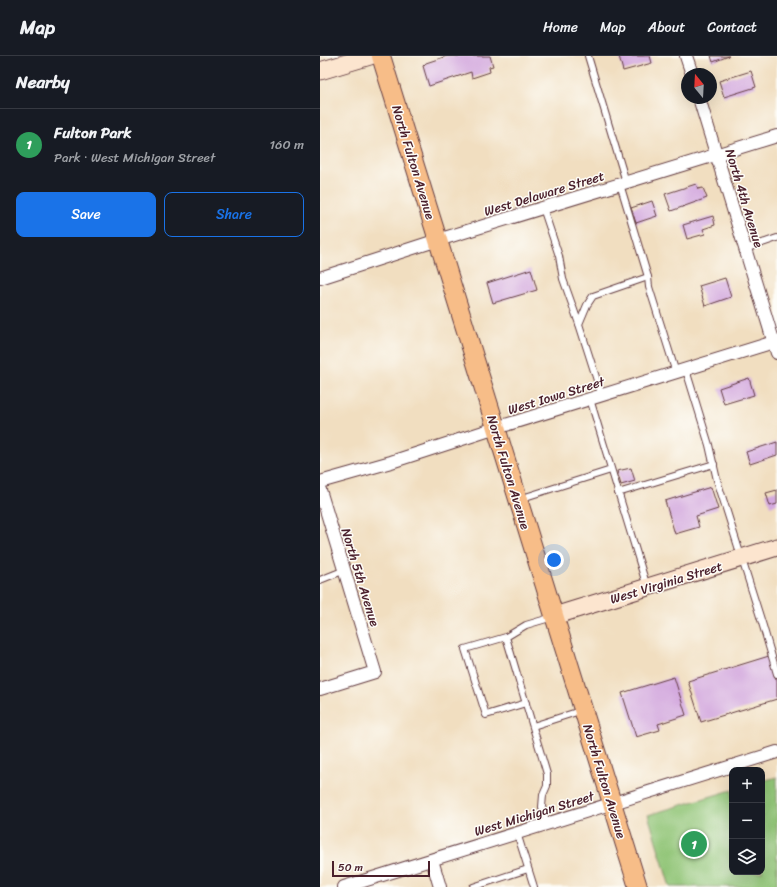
<!DOCTYPE html>
<html lang="en">
<head>
<meta charset="utf-8">
<style>
	:root { --surface:#171b24; --page:#20242c; --text:#f1f3f6; --muted:#9ea1a6; --line:#363941; --accent:#1a73e8 }
	body { margin:0; font-family:Sriracha,sans-serif; background:var(--page); color:var(--text) }
	.controls { position:absolute; right:12px; bottom:12px; display:grid; overflow:hidden; border-radius:8px; box-shadow:0 4px 16px #0002 }
	.controls button { width:36px; height:36px; display:grid; place-items:center; padding:0; border:0; border-bottom:1px solid var(--line); background:var(--surface); color:var(--text); font:20px sans-serif }
	.compass { position:absolute; left:361px; top:12px; width:36px; height:36px; border-radius:50%; background:var(--surface); box-shadow:0 4px 16px #0002; rotate:342deg }
	.scale { position:absolute; left:12px; bottom:10px; width:98px; box-sizing:border-box; padding-left:4px; border:2px solid #4a1f2b; border-top:0; font-size:11px; line-height:14px; white-space:nowrap; color:#4a1f2b; -webkit-text-stroke:3px #fdfcf7; paint-order:stroke }
	.you { position:absolute; left:234px; top:504px; width:14px; height:14px; margin:-10px; border:3px solid #fff; border-radius:50%; background:#1a73e8; box-shadow:0 0 0 6px #1a73e833 }
	.badge { display:grid; place-items:center; width:26px; height:26px; border-radius:50%; background:var(--accent); color:#fff; font-size:13px; font-weight:700 }
	.pin { position:absolute; translate:-50% -50%; border:2px solid #fff; box-shadow:0 1px 4px #0006 }
	.list { margin:0; padding:0; list-style:none }
	h2 { display:flex; justify-content:space-between; align-items:center; height:52px; margin:0; padding:0 16px; font-size:17px }
	h2 small { font-size:13px; font-weight:400; color:var(--muted) }
	.list li { display:grid; grid-template-columns:26px 1fr auto; gap:12px; align-items:center; box-sizing:border-box; height:72px; padding:0 16px; border-top:1px solid var(--line) }
	.list b { display:block; font-size:15px; white-space:nowrap }
	.list p { margin:0; font-size:13px; white-space:nowrap; color:var(--muted) }
	.list em { font-size:13px; font-style:normal; color:var(--muted) }
	.actions { display:flex; gap:8px; padding:12px 16px }
	.actions a { flex:1; padding:9px 0; border:1px solid var(--accent); border-radius:8px; text-align:center; font-size:14px; color:var(--accent) }
	.actions .main { background:var(--accent); color:#fff }
	.icon { flex:none; width:22px; height:22px; fill:none; stroke:currentColor; stroke-width:2; stroke-linecap:round; stroke-linejoin:round }
	.map { position:relative; flex:none; width:457px; height:831px; overflow:hidden }
	header { display:flex; align-items:center; gap:24px; box-sizing:border-box; height:56px; padding:0 20px; background:var(--surface); border-bottom:1px solid var(--line) }
	header strong { font-size:19px }
	nav { display:flex; gap:22px; margin-inline-start:auto; font-size:14px }
	main { display:flex }
	aside { flex:1; background:var(--surface) }
	.map>svg:first-child { display:block }
</style>
</head>
<body>
<header>
<strong>Map</strong>
<nav><a>Home</a><a>Map</a><a>About</a><a>Contact</a></nav>
</header>
<main>
<aside>
<h2>Nearby<small></small></h2>
<ul class="list">
<li><span class="badge" style="background:#2e9e5b">1</span><div><b>Fulton Park</b><p>Park · West Michigan Street</p></div><em>160 m</em></li>
</ul>
<div class="actions"><a class="main">Save</a><a>Share</a></div>
</aside>
<div class="map">
<svg width="457" height="831" viewBox="0 0 457 831">
	<rect width="100%" height="100%" fill="#fdfcf7"/>
	<filter id="ink" filterUnits="userSpaceOnUse"><feTurbulence type="fractalNoise" baseFrequency=".025" numOctaves="2"/><feDisplacementMap in="SourceGraphic" scale="8" xChannelSelector="R" yChannelSelector="G"/><feConvolveMatrix kernelMatrix="1 2 1 2 8 2 1 2 1" color-interpolation-filters="sRGB"/></filter>
	<filter id="wash" filterUnits="userSpaceOnUse"><feTurbulence type="fractalNoise" baseFrequency=".012" numOctaves="4" result="noise"/><feDisplacementMap in="SourceGraphic" scale="16" xChannelSelector="R" yChannelSelector="G"/><feGaussianBlur stdDeviation="0.9" result="paint"/><feColorMatrix in="noise" values="0 0 0 0 0 0 0 0 0 0 0 0 0 0 0 0 0 1.4 0 .05"/><feComposite in="paint" operator="in"/></filter>
	<g filter="url(#wash)">
		<rect width="100%" height="100%" fill="#f1dec0"/>
		<!-- green -->
		<path fill="#91c577" stroke="#6e7251" d="M457 721V831H350L328 759 412 734V816H442V725Z"/>
		<g id="blocks">
			<!-- building -->
			<g fill="#d3a8de">
				<path d="M127 0H170L173 10 169 11 170 16 152 22 151 16 109 30 103 10 106 7Z"/>
				<path d="M299 0H330L332 7 303 15Z"/>
				<path d="M391 0H409L393 6Z"/>
				<path d="M431 15 436 31 404 41 399 25Z"/>
				<path d="M376 128 378 133 383 132 387 142 351 155 345 138Z"/>
				<path d="M332 145 337 160 316 167 311 152Z"/>
				<path d="M393 160 395 169 383 173 385 178 367 183 363 169Z"/>
				<path d="M211 213 217 234 173 247 167 227Z"/>
				<path d="M405 222 411 241 385 250 379 230Z"/>
				<path d="M429 322 434 339 404 348 399 332Z"/>
				<path d="M457 386V399L430 408 426 396Z"/>
				<path d="M311 412 315 425 301 429 297 415Z"/>
				<path d="M391 431 398 453 376 460 379 471 355 478 345 445Z"/>
				<path d="M457 434V448L450 450 446 437Z"/>
				<path d="M449 600 457 626V643L381 666 368 625Z"/>
				<path d="M354 621 366 659 338 668 340 674 316 681 302 637Z"/>
			</g>
		</g>
	</g>
	<g filter="url(#ink)">
		<use href="#blocks" fill-opacity="0" stroke="#633c41" stroke-width="1"/>
		<g fill="none" stroke-linecap="round" stroke-linejoin="round">
			<!-- lane casing -->
			<g stroke="#633c41" stroke-width="8">
				<g id="lane">
					<path d="M268 0 306 126"/>
					<path d="M300 128 328 221 329 231 356 317"/>
					<path d="M223 152 239 200 243 223 259 268"/>
					<path d="M425 193 457 182"/>
					<path d="M366 314 389 389 397 424 443 570 457 618"/>
					<path d="M282 340 259 268 267 249 273 240 328 221"/>
					<path d="M270 343 327 531"/>
					<path d="M298 437 394 408"/>
					<path d="M199 443 291 414"/>
					<path d="M0 524 25 514"/>
					<path d="M186 581 145 593 166 659 206 647"/>
					<path d="M213 670 263 654"/>
					<path d="M227 768 222 751 223 739 227 730V718L186 581 206 569 233 561"/>
					<path d="M197 777 214 831"/>
					<path d="M153 831 208 813"/>
				</g>
			</g>
			<!-- street casing -->
			<g stroke="#633c41" stroke-width="14">
				<g id="street">
					<path d="M366 0 372 18"/>
					<path d="M379 42 457 297"/>
					<path d="M0 222 118 184 457 80"/>
					<path d="M0 426 71 406 176 372 457 285"/>
					<path d="M0 434 55 616 0 633"/>
					<path d="M112 804 120 831"/>
					<path d="M24 831 457 696"/>
				</g>
			</g>
			<!-- secondary casing -->
			<g stroke="#633c41" stroke-width="19">
				<g id="secondary">
					<path d="M0 15 50 0"/>
					<path d="M234 560 457 491"/>
				</g>
			</g>
			<!-- primary casing -->
			<g stroke="#633c41" stroke-width="20">
				<path id="primary" d="M61 0 318 831"/>
			</g>
			<!-- lane -->
			<use href="#lane" stroke="#fff" stroke-width="6"/>
			<!-- street -->
			<use href="#street" stroke="#fff" stroke-width="12"/>
			<!-- secondary -->
			<use href="#secondary" stroke="#fce5cf" stroke-width="17"/>
			<!-- primary -->
			<use href="#primary" stroke="#f7bd88" stroke-width="18"/>
		</g>
	</g>
	<g text-anchor="middle" stroke-width="3" stroke-linejoin="round" paint-order="stroke">
		<!-- street labels -->
		<g font-size="13" fill="#4a1f2b" stroke="#fdfcf7">
			<text transform="translate(94 106) rotate(73)" y="5">North Fulton Avenue</text>
			<text transform="translate(224 137) rotate(-17)" y="5">West Delaware Street</text>
			<text transform="translate(425 142) rotate(73)" y="5">North 4th Avenue</text>
			<text transform="translate(236 339) rotate(-17)" y="5">West Iowa Street</text>
			<text transform="translate(189 416) rotate(73)" y="5">North Fulton Avenue</text>
			<text transform="translate(41 521) rotate(73)" y="5">North 5th Avenue</text>
			<text transform="translate(346 526) rotate(-17)" y="5">West Virginia Street</text>
			<text transform="translate(285 725) rotate(73)" y="5">North Fulton Avenue</text>
			<text transform="translate(214 757) rotate(-17)" y="5">West Michigan Street</text>
		</g>
	</g>
</svg>
<div class="controls">
<button>+</button>
<button>−</button>
<button><svg class="icon" aria-label="layers" viewBox="0 0 24 24"><path d="M12 4l9 5-9 5-9-5zM3 14l9 5 9-5"/></svg></button>
</div>
<svg class="compass" viewBox="-18 -18 36 36"><path d="M0-13l5 13h-10z" fill="#e53935"/><path d="M0 13l5-13h-10z" fill="#9ea1a6"/></svg>
<div class="scale">50 m</div>
<div class="you"></div>
<div class="pin badge" style="left:374px;top:788px;background:#2e9e5b">1</div>
</div>
</main>
</body>
</html>
